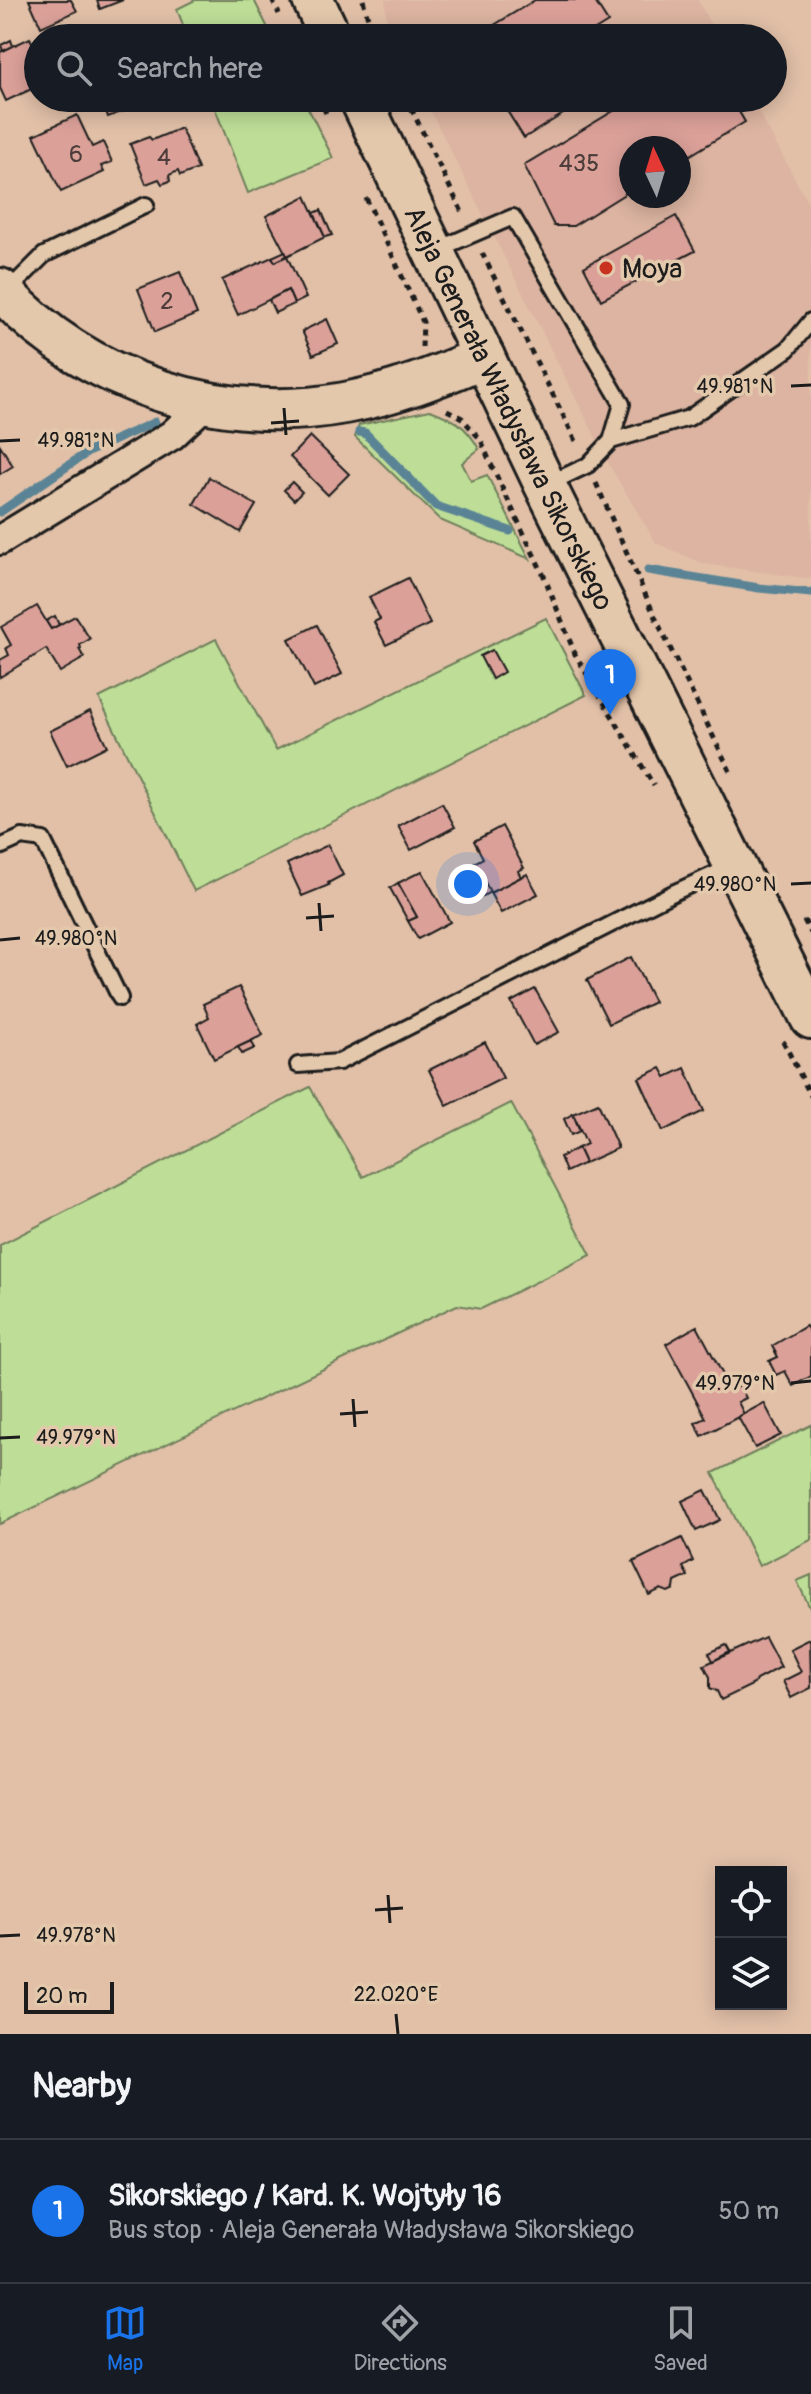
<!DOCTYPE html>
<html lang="en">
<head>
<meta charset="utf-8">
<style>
	:root { --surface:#171b24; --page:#242831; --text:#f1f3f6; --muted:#9ea1a6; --line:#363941; --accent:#1a73e8 }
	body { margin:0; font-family:Pangolin,sans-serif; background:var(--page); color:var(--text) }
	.controls { position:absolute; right:24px; bottom:24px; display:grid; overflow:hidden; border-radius:0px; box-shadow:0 4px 20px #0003 }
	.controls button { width:72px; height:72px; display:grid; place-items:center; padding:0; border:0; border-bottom:2px solid var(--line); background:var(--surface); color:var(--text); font:40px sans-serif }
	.compass { position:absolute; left:619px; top:136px; width:72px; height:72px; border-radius:50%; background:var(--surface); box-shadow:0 4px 20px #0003; rotate:356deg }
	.scale { position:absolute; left:24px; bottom:20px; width:90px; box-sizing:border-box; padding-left:8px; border:4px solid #1c1c1c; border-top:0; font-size:22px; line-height:28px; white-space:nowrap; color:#1c1c1c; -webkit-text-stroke:6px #e4c8ac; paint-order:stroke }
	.you { position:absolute; left:468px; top:884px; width:28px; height:28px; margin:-20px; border:6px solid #fff; border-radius:50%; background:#1a73e8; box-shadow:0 0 0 12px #1a73e833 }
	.badge { display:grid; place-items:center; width:52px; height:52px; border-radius:50%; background:var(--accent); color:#fff; font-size:26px; font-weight:700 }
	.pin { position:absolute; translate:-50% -66px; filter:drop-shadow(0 2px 4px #0008) }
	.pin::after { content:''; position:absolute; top:42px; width:28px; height:24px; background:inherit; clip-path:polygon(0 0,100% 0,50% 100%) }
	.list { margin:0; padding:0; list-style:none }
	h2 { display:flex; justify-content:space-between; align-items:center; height:104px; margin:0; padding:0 32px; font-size:34px }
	h2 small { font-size:26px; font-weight:400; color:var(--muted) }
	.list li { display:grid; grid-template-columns:52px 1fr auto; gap:24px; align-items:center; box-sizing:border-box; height:144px; padding:0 32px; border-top:2px solid var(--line) }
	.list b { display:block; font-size:30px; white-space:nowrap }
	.list p { margin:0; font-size:26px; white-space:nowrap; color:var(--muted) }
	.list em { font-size:26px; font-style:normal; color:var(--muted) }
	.icon { flex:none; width:44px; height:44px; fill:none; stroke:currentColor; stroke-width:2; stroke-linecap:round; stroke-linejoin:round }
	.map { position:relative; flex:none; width:811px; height:2034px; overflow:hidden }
	.search { position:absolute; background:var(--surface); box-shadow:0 4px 20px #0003; left:24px; right:24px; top:24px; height:88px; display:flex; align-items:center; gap:20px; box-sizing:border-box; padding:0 28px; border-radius:44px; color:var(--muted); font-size:30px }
	.sheet { height:248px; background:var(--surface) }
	nav { display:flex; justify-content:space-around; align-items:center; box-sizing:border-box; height:112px; border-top:2px solid var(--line); background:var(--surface); font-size:22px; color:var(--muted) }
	nav a { display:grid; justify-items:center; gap:4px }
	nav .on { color:var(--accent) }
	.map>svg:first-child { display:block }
</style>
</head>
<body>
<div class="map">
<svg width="811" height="2034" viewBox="0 0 811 2034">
	<rect width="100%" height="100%" fill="#e2c0a8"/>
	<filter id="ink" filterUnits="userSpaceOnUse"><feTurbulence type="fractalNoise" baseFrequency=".0125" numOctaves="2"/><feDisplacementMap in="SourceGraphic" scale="16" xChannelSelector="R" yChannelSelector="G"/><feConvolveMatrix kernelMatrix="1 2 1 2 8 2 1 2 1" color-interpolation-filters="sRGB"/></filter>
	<g filter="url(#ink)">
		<!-- built -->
		<g fill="#dcb4a1" fill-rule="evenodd">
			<path d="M385 0H698L718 38H393L387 25Z"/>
			<path d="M424 98H751L811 208V579L704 564 656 543 612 470ZM631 148H679V196H631Z"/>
		</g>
		<!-- green -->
		<g fill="#bede97" stroke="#6d7d5a" stroke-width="2">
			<path d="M195 0H254L273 38H188L177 9Z"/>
			<path d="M211 98H303L333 158 248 193Z"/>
			<path d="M430 410C454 419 466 425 479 449L462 463 471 481 487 475 530 559 440 520 355 437 359 425Z"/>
			<path d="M546 618 586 695 194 891 99 698 216 639 276 750Z"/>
			<path d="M310 1087 363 1177 511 1103 591 1255 481 1309 457 1305 0 1524V1245Z"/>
			<path d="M811 1425V1540L759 1566 713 1473Z"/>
			<path d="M811 1575V1610L797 1581Z"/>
		</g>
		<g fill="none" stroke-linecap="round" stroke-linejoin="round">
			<!-- stream -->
			<g stroke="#5a8495" stroke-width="9">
				<path d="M359 432 365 433 436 506 510 531"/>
				<path d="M0 512 88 452 155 422"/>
				<path d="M648 570 759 588 811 593"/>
			</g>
		</g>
		<!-- building -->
		<g fill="#dba199" stroke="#1c1c1c" stroke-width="2">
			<path d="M29 0H71L77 11 41 27Z"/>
			<path d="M97 0H123L100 9Z"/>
			<path d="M535 0H594L608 22 582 38H473Z"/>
			<path d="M30 38 38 55V86L6 101 0 88V52Z"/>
			<path d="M11 40 13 46 3 51 1 45Z"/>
			<path d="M101 98H131L134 107 108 117Z"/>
			<path d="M499 98H571L576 106 524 138Z"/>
			<path d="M635 98H731L745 122 679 162V148H631V190L573 226H554L524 165Z"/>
			<path d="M77 115 92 147 103 142 112 162 101 166 104 172 61 192 34 135Z"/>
			<path d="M181 128 198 169 180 176 178 171 169 175 170 181 162 184 159 179 146 184 130 144 149 137 152 140Z"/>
			<path d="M306 196 325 237 287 256 266 216Z"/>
			<path d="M321 210 332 235 325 237 314 213Z"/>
			<path d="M676 216 695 251 601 300 584 267Z"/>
			<path d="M285 251 287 256 275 262 272 257Z"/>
			<path d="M287 256 306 298 294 304 288 290 238 315 222 280 272 257 275 262Z"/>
			<path d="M180 272 197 314 155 332 138 289Z"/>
			<path d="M288 290 294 304 275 313 269 300Z"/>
			<path d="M327 319 338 344 313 355 302 331Z"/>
			<path d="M310 436 349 474 328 495 290 457Z"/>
			<path d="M0 445 13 466 0 474Z"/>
			<path d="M209 477 256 505 240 532 194 504Z"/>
			<path d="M292 482 302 492 294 500 284 490Z"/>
			<path d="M408 578 430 624 386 645 374 622 380 619 369 597Z"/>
			<path d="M37 606 51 629 75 616 90 639 80 645 81 648 79 649 84 658 60 672 46 649 0 677V660L9 655 6 648 11 645 1 627Z"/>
			<path d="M55 616 59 625 51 629 46 621Z"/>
			<path d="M317 625 342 674 314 688 289 639Z"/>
			<path d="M492 650 504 672 492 679 480 656Z"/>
			<path d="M90 711 107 746 67 766 50 731Z"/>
			<path d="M442 803 455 827 411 850 398 826Z"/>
			<path d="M502 826 524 868 518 871 521 877 490 893 474 863 483 858 474 841Z"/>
			<path d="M328 845 343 875 328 883 329 885 302 896 287 864Z"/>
			<path d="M422 871 450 922 418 939 408 921 417 917 398 883Z"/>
			<path d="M527 874 538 894 501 913 490 893Z"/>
			<path d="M481 875 490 892 480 898 470 881Z"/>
			<path d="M398 883 417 917 408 921 390 888Z"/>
			<path d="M631 957 654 1002 609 1024 587 980Z"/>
			<path d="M239 987 263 1035 214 1059 197 1024 209 1017 203 1004Z"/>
			<path d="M535 989 559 1032 534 1045 511 1002Z"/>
			<path d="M251 1041 255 1048 242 1054 238 1047Z"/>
			<path d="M485 1042 503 1078 447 1106 429 1070Z"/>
			<path d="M661 1068 666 1077 685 1068 704 1111 663 1131 639 1078Z"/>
			<path d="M598 1103 618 1148 585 1163 578 1148 587 1144 573 1114Z"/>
			<path d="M573 1114 580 1131 571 1135 564 1119Z"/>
			<path d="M578 1148 585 1163 566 1172 560 1157Z"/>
			<path d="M697 1326 731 1390 740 1386 746 1398 738 1402 744 1414 702 1436 695 1423 706 1418 666 1344Z"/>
			<path d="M806 1326 811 1335V1376L793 1386 785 1371 776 1375 769 1361 778 1357 772 1346Z"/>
			<path d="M764 1403 781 1435 755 1448 738 1417Z"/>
			<path d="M705 1490 720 1520 696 1531 682 1501Z"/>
			<path d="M682 1538 693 1561 683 1567 688 1576 675 1582 674 1589 668 1592 661 1589 649 1595 633 1562Z"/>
			<path d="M765 1637 781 1667 756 1680 754 1684 721 1700 717 1691 710 1688V1677L704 1665Z"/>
			<path d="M810 1639 811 1688 791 1698 783 1681 801 1672 790 1649Z"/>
			<path d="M726 1645 730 1652 713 1661 709 1653Z"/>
		</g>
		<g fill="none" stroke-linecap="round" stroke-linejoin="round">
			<!-- lane casing -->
			<g stroke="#1c1c1c" stroke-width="20">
				<g id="lane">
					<path d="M436 250 513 217 622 404 611 441 588 465 546 485"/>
					<path d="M8 291 44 255 146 205"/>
					<path d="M611 441 689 418 788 349 811 321"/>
					<path d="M0 847 22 837 43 840 120 998"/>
					<path d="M298 1065 339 1062 675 892 732 866"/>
				</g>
			</g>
			<!-- street casing -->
			<g stroke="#1c1c1c" stroke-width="34">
				<path id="street" d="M0 540 172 435 206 403"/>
			</g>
			<!-- secondary casing -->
			<g stroke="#1c1c1c" stroke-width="46">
				<g id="secondary">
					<path d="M313 0 331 38"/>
					<path id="s1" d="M360 98 545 485 811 1018"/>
					<path d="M0 289C86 383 220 426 345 403 394 394 439 376 484 357"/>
				</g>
			</g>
			<!-- path -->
			<g stroke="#1c1c1c" stroke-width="5" stroke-dasharray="6 6" stroke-linecap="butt">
				<path d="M272 0 279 14"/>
				<path d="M363 0 369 22 377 38"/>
				<path d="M319 98 326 113"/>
				<path d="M406 98 464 216"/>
				<path d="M366 198 423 322 422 347"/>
				<path d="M482 253 578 445"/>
				<path d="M447 410 462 418 481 440 490 462 544 576 575 654 654 786"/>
				<path d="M596 483 657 621 732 775"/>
				<path d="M804 920 811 933"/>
				<path d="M783 1041 811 1096"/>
			</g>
			<!-- lane -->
			<use href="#lane" stroke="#e4c8ac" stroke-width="14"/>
			<!-- street -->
			<use href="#street" stroke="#e4c8ac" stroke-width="28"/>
			<!-- secondary -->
			<use href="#secondary" stroke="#e4c8ac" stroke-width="40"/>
		</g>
	</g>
	<!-- ticks -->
	<path fill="none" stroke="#1c1c1c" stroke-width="3" d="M791 386 811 385M284 408 286 435M271 423 299 421M0 441 20 440M791 884 811 883M319 903 321 931M306 918 334 916M0 940 20 938M791 1383 811 1381M353 1399 355 1427M340 1414 368 1412M0 1438 20 1437M388 1895 390 1923M375 1910 403 1908M0 1936 20 1935M396 2014 398 2034"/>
	<!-- markers -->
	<circle fill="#c8321e" stroke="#e4c8ac" stroke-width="3" cx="606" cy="268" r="8"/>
	<g text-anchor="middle" stroke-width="7" stroke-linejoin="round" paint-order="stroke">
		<!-- number labels -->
		<g font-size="24" fill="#4c3d3b">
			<text x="76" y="162">6</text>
			<text x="164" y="165">4</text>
			<text x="579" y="171">435</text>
			<text x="167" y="309">2</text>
		</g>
		<!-- poi labels -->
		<g font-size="28" fill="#1c1c1c" stroke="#e4c8ac" text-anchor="start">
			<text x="622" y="278">Moya</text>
		</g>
		<!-- street labels -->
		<g font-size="28" fill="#1c1c1c" stroke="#e4c8ac">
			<text dy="10" stroke="none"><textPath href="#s1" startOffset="344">Aleja Generała Władysława Sikorskiego</textPath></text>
		</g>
	</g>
	<g font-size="20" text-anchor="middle" fill="#1c1c1c" stroke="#e4c8ac" stroke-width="7" stroke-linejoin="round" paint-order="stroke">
		<text x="735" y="393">49.981°N</text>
		<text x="76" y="447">49.981°N</text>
		<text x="735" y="891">49.980°N</text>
		<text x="76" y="945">49.980°N</text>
		<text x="735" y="1390">49.979°N</text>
		<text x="76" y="1444">49.979°N</text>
		<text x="76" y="1942">49.978°N</text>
		<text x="396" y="2001">22.020°E</text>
	</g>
</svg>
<div class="controls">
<button><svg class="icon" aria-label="locate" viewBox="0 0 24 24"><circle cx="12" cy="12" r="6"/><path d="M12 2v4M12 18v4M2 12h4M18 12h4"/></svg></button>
<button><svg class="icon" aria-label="layers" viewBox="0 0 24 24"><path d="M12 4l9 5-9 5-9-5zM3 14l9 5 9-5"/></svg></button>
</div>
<svg class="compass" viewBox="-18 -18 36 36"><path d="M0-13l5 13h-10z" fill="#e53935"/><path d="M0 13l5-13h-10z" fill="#9ea1a6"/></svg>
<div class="scale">20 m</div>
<div class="you"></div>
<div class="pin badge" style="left:610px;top:715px">1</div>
<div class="search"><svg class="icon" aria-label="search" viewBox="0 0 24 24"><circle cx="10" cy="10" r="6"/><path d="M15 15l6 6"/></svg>Search here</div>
</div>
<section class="sheet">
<h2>Nearby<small></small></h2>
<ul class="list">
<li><span class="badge">1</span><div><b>Sikorskiego / Kard. K. Wojtyły 16</b><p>Bus stop · Aleja Generała Władysława Sikorskiego</p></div><em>50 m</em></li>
</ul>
</section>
<nav>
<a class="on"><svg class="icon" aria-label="map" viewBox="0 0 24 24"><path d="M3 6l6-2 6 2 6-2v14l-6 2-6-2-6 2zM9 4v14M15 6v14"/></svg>Map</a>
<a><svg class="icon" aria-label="directions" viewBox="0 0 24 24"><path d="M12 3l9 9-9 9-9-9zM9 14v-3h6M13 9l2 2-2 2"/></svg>Directions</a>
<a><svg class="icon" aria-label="saved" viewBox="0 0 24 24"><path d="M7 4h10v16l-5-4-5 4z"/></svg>Saved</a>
</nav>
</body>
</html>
